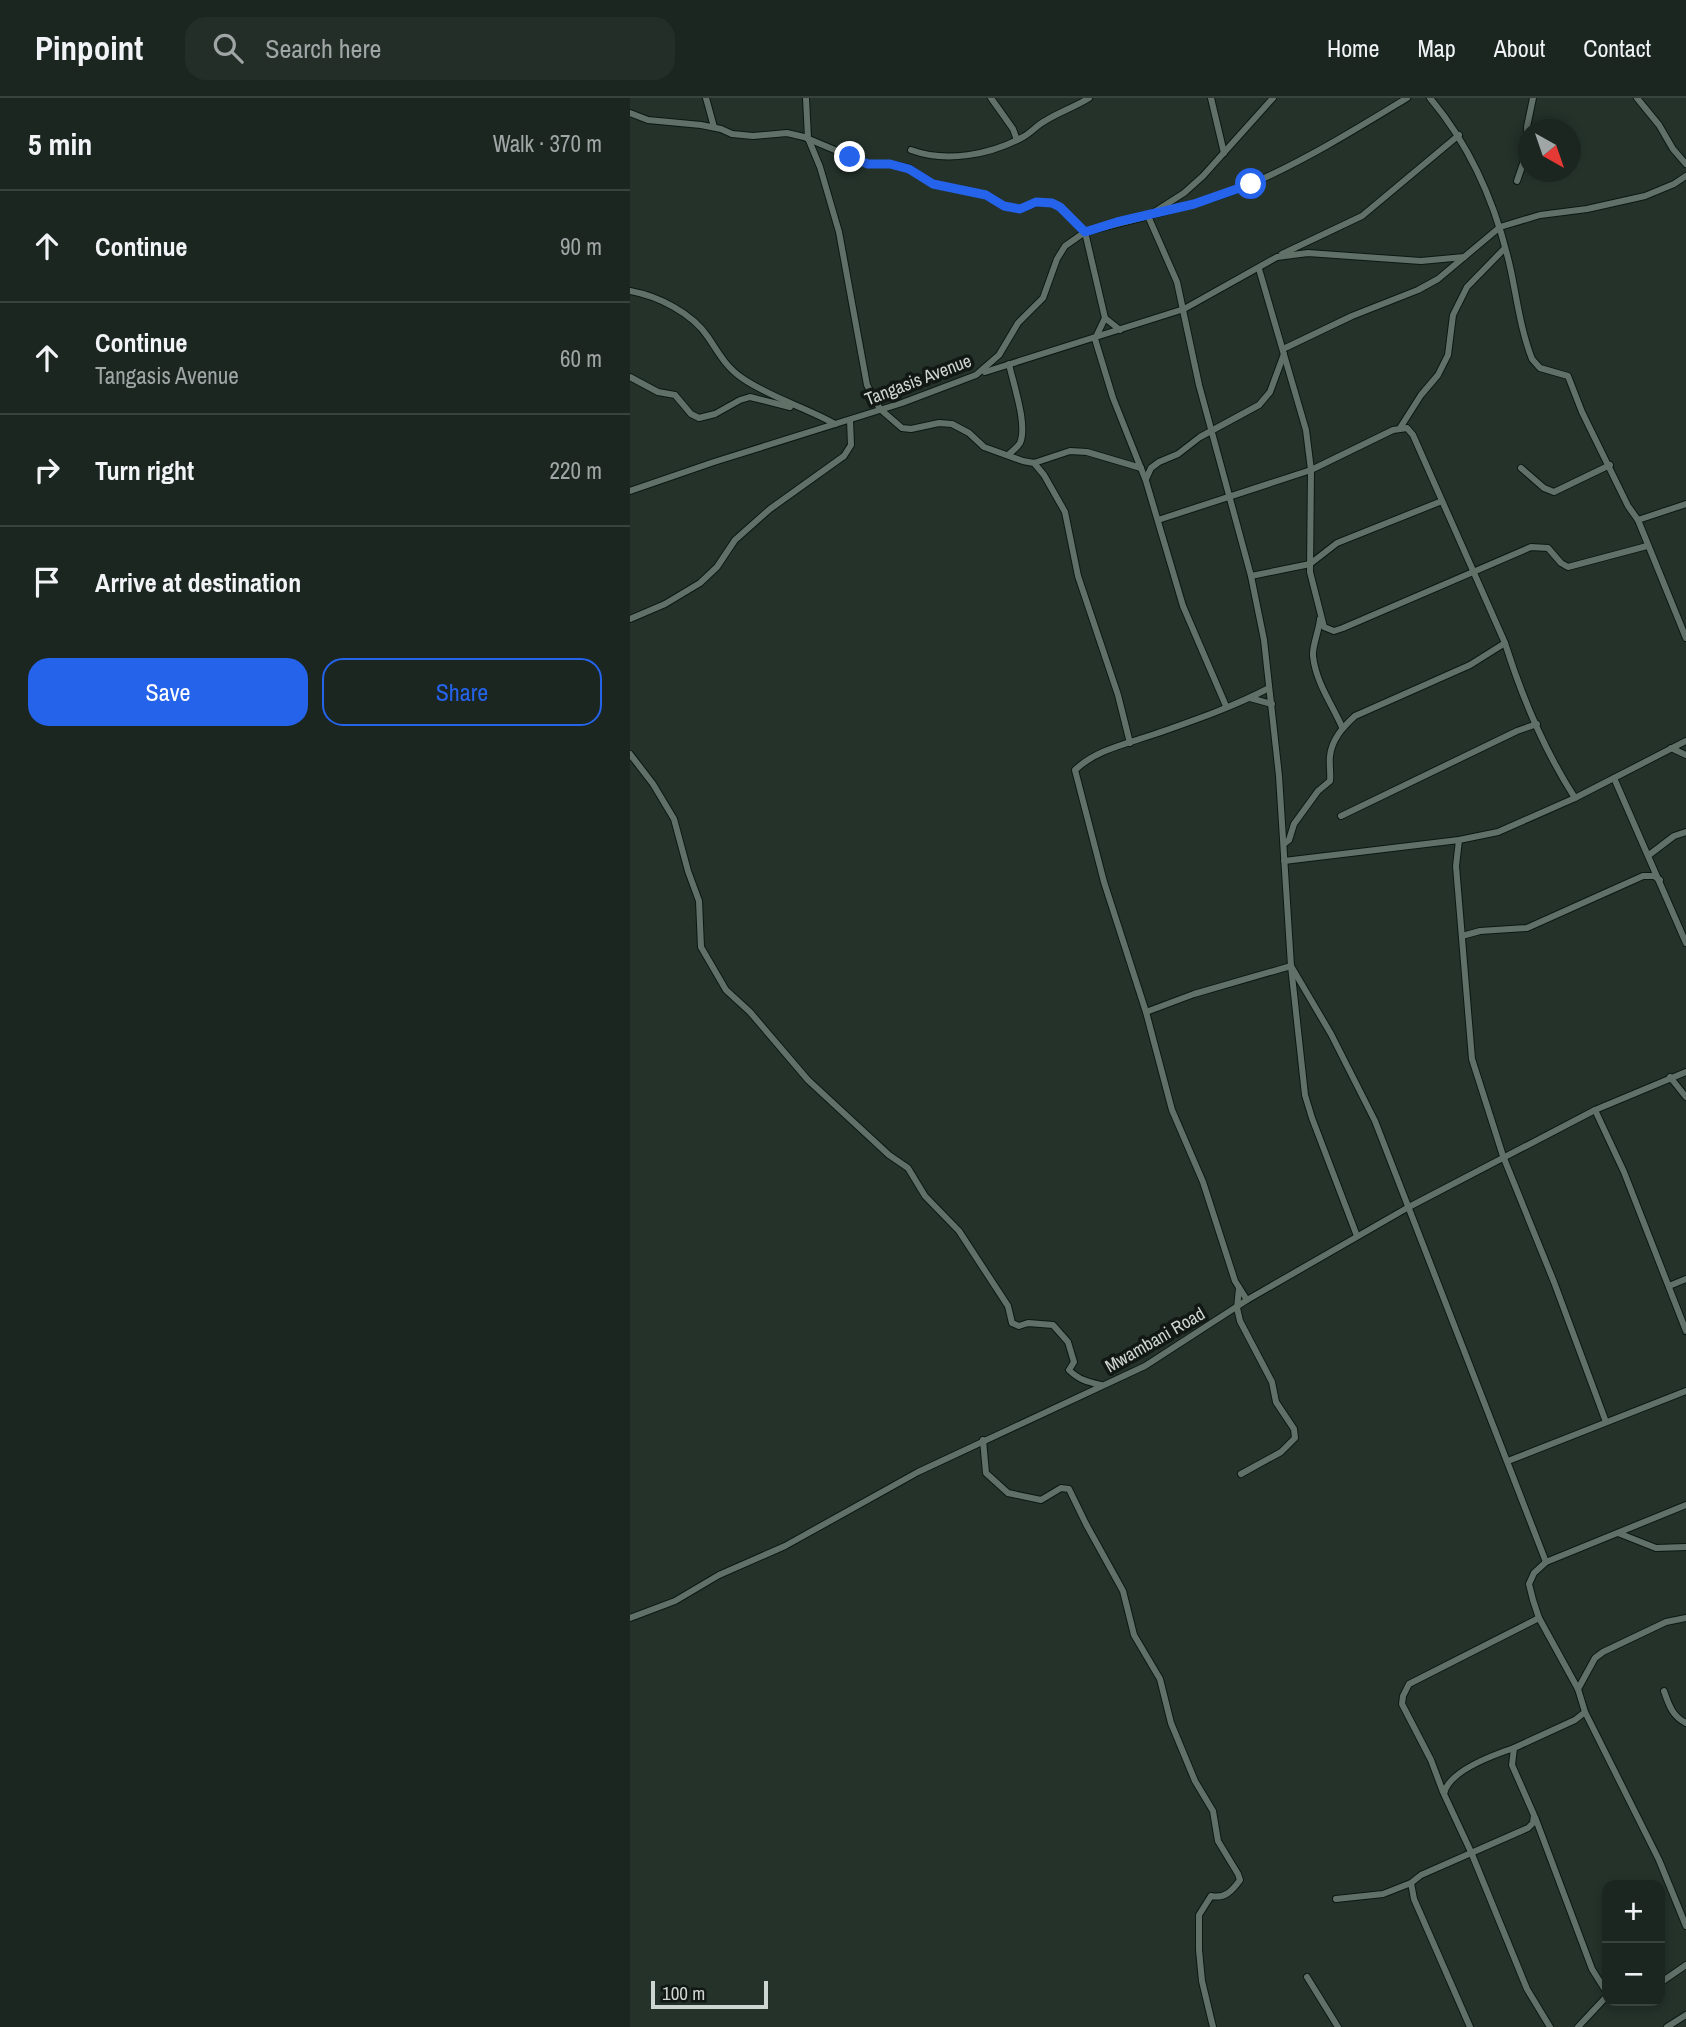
<!DOCTYPE html>
<html lang="en">
<head>
<meta charset="utf-8">
<style>
	:root { --surface:#1b2620; --page:#242e29; --text:#f1f3f6; --muted:#a0a5a5; --line:#39433e; --accent:#2563eb }
	body { margin:0; font-family:"Archivo Narrow",sans-serif; background:var(--page); color:var(--text) }
	.controls { position:absolute; right:21px; bottom:21px; display:grid; overflow:hidden; border-radius:14px; box-shadow:0 4px 10px #0003 }
	.controls button { width:63px; height:63px; display:grid; place-items:center; padding:0; border:0; border-bottom:2px solid var(--line); background:var(--surface); color:var(--text); font:35px sans-serif }
	.compass { position:absolute; left:888px; top:21px; width:63px; height:63px; border-radius:50%; background:var(--surface); box-shadow:0 4px 10px #0003; rotate:140deg }
	.scale { position:absolute; left:21px; bottom:18px; width:117px; box-sizing:border-box; padding-left:7px; border:4px solid #ced6d1; border-top:0; font-size:19px; line-height:24px; white-space:nowrap; color:#ced6d1; -webkit-text-stroke:5px #121814; paint-order:stroke }
	.stop { position:absolute; width:21px; height:21px; margin:-16px; border:5px solid #2563eb; border-radius:50%; background:#fff }
	.stop.end { background:#2563eb; border-color:#fff; box-shadow:0 2px 7px #0008 }
	.list { margin:0; padding:0; list-style:none }
	h2 { display:flex; justify-content:space-between; align-items:center; height:91px; margin:0; padding:0 28px; font-size:30px }
	h2 small { font-size:23px; font-weight:400; color:var(--muted) }
	.list li { display:grid; grid-template-columns:46px 1fr auto; gap:21px; align-items:center; box-sizing:border-box; height:112px; padding:0 28px; border-top:2px solid var(--line) }
	.list b { display:block; font-size:26px; white-space:nowrap }
	.list p { margin:0; font-size:23px; white-space:nowrap; color:var(--muted) }
	.list em { font-size:23px; font-style:normal; color:var(--muted) }
	.actions { display:flex; gap:14px; padding:21px 28px }
	.actions a { flex:1; padding:16px 0; border:2px solid var(--accent); border-radius:21px; text-align:center; font-size:24px; color:var(--accent) }
	.actions .main { background:var(--accent); color:#fff }
	.icon { flex:none; width:38px; height:38px; fill:none; stroke:currentColor; stroke-width:2; stroke-linecap:round; stroke-linejoin:round }
	.map { position:relative; flex:none; width:1056px; height:1929px; overflow:hidden }
	header { display:flex; align-items:center; gap:42px; box-sizing:border-box; height:98px; padding:0 35px; background:var(--surface); border-bottom:2px solid var(--line) }
	header strong { font-size:33px }
	nav { display:flex; gap:38px; margin-inline-start:auto; font-size:24px }
	.search { width:490px; height:63px; background:var(--page); display:flex; align-items:center; gap:18px; box-sizing:border-box; padding:0 24px; border-radius:21px; color:var(--muted); font-size:26px }
	main { display:flex }
	aside { flex:1; background:var(--surface) }
	.map>svg:first-child { display:block }
</style>
</head>
<body>
<header>
<strong>Pinpoint</strong>
<div class="search"><svg class="icon" aria-label="search" viewBox="0 0 24 24"><circle cx="10" cy="10" r="6"/><path d="M15 15l6 6"/></svg>Search here</div>
<nav><a>Home</a><a>Map</a><a>About</a><a>Contact</a></nav>
</header>
<main>
<aside>
<h2>5 min<small>Walk · 370 m</small></h2>
<ul class="list">
<li><svg class="icon" aria-label="ahead" viewBox="0 0 24 24"><path d="M12 20V5M6 11l6-6 6 6"/></svg><div><b>Continue</b></div><em>90 m</em></li>
<li><svg class="icon" aria-label="ahead" viewBox="0 0 24 24"><path d="M12 20V5M6 11l6-6 6 6"/></svg><div><b>Continue</b><p>Tangasis Avenue</p></div><em>60 m</em></li>
<li><svg class="icon" aria-label="right" viewBox="0 0 24 24"><path d="M7 20v-9h11M14 6l5 5-5 5"/></svg><div><b>Turn right</b></div><em>220 m</em></li>
<li><svg class="icon" aria-label="arrive" viewBox="0 0 24 24"><path d="M6 21V4h12l-3 4 3 4H6"/></svg><div><b>Arrive at destination</b></div></li>
</ul>
<div class="actions"><a class="main">Save</a><a>Share</a></div>
</aside>
<div class="map">
<svg width="1056" height="1929" viewBox="0 0 1056 1929">
	<rect width="100%" height="100%" fill="#24322a"/>
	<g fill="none" stroke-linecap="round" stroke-linejoin="round">
		<!-- street casing -->
		<g stroke="#0c1913" stroke-width="8">
			<g id="street">
				<path d="M76 0 84 29"/>
				<path d="M176 0 178 40 190 69 209 134 237 287 250 311 272 330 281 331 309 325 322 326 339 335 354 349 393 363 404 365 440 353 457 354 511 370"/>
				<path d="M361 0 383 31 387 42"/>
				<path d="M581 0 594 55"/>
				<path d="M777 0C726 31 676 62 621 86 588 100 553 109 518 118L547 184 569 287 621 478 634 542 649 678 661 868 701 936 745 1023 916 1464"/>
				<path d="M800 0C842 50 867 109 881 173 887 202 891 233 902 261L910 270 938 278 952 314 998 408 1008 422 1056 540"/>
				<path d="M1007 0 1029 27 1043 51 1056 66"/>
				<path d="M0 15 18 22 71 27 91 31 102 36 123 38 157 35 174 39 238 66H260L279 70 303 86 356 97 374 108 390 111 406 105H422L430 109 455 134 475 220 465 241 483 300 516 383 553 508 596 608"/>
				<path d="M281 52C316 65 360 57 393 39 401 35 407 27 415 23 429 14 445 9 459 0"/>
				<path d="M887 83 898 51 897 29 903 0"/>
				<path d="M652 156 732 118 829 37"/>
				<path d="M629 171 676 332 681 372 680 474 694 529 704 533 713 530 901 449 918 450 931 465 938 469 1017 448"/>
				<path d="M0 193C28 198 62 215 78 239 88 254 96 269 112 280 141 300 175 309 205 326"/>
				<path d="M475 220 490 232"/>
				<path d="M653 251 722 218 788 192 808 181 870 129 910 117 957 111 1015 98 1044 86 1056 78"/>
				<path d="M355 274 554 211 647 159 678 155 791 163 834 159"/>
				<path d="M0 279 28 294 45 297 61 316 69 320 85 316 110 302 120 299 160 309"/>
				<path d="M770 330 791 297 808 277 818 257 823 217 837 189 875 150"/>
				<path d="M378 357C382 353 387 350 390 345 398 327 383 285 379 266"/>
				<path d="M404 365 414 377 435 414 448 478 488 597 500 645"/>
				<path d="M891 370 914 390 924 394 980 367"/>
				<path d="M516 381 521 370 529 364 548 356 570 339 629 307 640 294 654 256"/>
				<path d="M0 393 84 364 272 305 346 277 369 257 388 225 413 200 427 161 435 148 455 134 518 118 554 95 573 78 643 0"/>
				<path d="M528 422 681 372 763 332 777 330 783 337 875 545C892 599 914 652 945 700"/>
				<path d="M1008 422 1056 406"/>
				<path d="M621 478 680 466 707 445 812 403"/>
				<path d="M0 521 35 506 70 485 87 469 105 442 140 411 214 358 221 347 220 322"/>
				<path d="M690 521C689 533 682 548 683 558 686 585 702 606 712 629"/>
				<path d="M620 600 642 606"/>
				<path d="M1041 650 1056 657"/>
				<path d="M0 656 23 686 44 721 58 773 69 803 71 849 96 892 120 914 178 982 259 1057 278 1070 295 1098 329 1133 378 1208 382 1225 389 1228 398 1225 423 1227 438 1244 444 1264 439 1272C449 1282 458 1284 471 1287"/>
				<path d="M984 680 1056 845"/>
				<path d="M711 718 887 633 907 626"/>
				<path d="M654 746 659 742 664 726 688 693 700 683C701 675 699 667 700 658 702 641 713 629 725 618L840 567 875 545"/>
				<path d="M1019 757 1044 738 1056 734"/>
				<path d="M654 763 829 742"/>
				<path d="M832 838 850 833 897 830 1013 778H1024L1030 782"/>
				<path d="M516 914 564 896 661 868 675 997 682 1020 727 1138"/>
				<path d="M1040 979 1056 999"/>
				<path d="M965 1012 994 1074 1056 1233"/>
				<path d="M1039 1188 1056 1181"/>
				<path d="M609 1190 607 1210 610 1223 642 1284 646 1304 664 1331 665 1340 651 1354 611 1376"/>
				<path d="M617 1202 605 1183 573 1084 542 1012 516 914 474 784 445 672C467 651 500 645 528 635 565 622 605 608 639 590"/>
				<path d="M976 1324 924 1184 873 1058 842 961 826 768 829 742 868 734 945 700 1056 643"/>
				<path d="M353 1342 356 1375 378 1395 411 1402 431 1390 439 1391 456 1426 493 1493 504 1537 530 1581 541 1625 565 1683 583 1713 588 1743 608 1776 610 1782C602 1793 595 1801 581 1798L569 1817V1852L572 1883 583 1929"/>
				<path d="M878 1363 1056 1293"/>
				<path d="M988 1435 1026 1450 1056 1449"/>
				<path d="M0 1520 45 1503 89 1477 155 1448 288 1374 515 1268 617 1202 777 1110 965 1012 1056 974"/>
				<path d="M948 1591 965 1560 973 1554 1036 1524 1056 1520"/>
				<path d="M1034 1593C1039 1607 1042 1618 1056 1625"/>
				<path d="M955 1614 1029 1762 1056 1828"/>
				<path d="M884 1650C863 1657 818 1673 814 1696L841 1754 897 1891 920 1929"/>
				<path d="M813 1694 801 1662 772 1606 773 1598 779 1586 909 1520"/>
				<path d="M905 1719 962 1871 977 1895"/>
				<path d="M706 1801 753 1796 781 1785"/>
				<path d="M677 1879 708 1929"/>
				<path d="M1030 1885 1056 1867"/>
				<path d="M840 1929 784 1801 781 1785 791 1777 898 1730 903 1725 904 1717 882 1667 884 1650 945 1622 955 1614 948 1591 909 1520 903 1502 899 1486 904 1475 916 1464 1056 1407"/>
				<path d="M948 1929 977 1898"/>
				<path d="M1037 1929 1056 1917"/>
			</g>
		</g>
		<!-- street -->
		<use href="#street" stroke="#617168" stroke-width="6"/>
	</g>
	<g fill="none" stroke-linecap="round" stroke-linejoin="round">
		<!-- route -->
		<path stroke="#2563eb" stroke-width="9" d="M220 59 238 66H260L279 71 303 86 356 97 374 108 390 111 406 104 422 105 430 109 455 134 487 124 564 106 621 86"/>
	</g>
	<g text-anchor="middle" stroke-width="7" stroke-linejoin="round" paint-order="stroke">
		<!-- street labels -->
		<g font-size="18" fill="#ced6d1" stroke="#121814">
			<text transform="translate(288 282) rotate(-21)" y="6">Tangasis Avenue</text>
			<text transform="translate(525 1242) rotate(-30)" y="6">Mwambani Road</text>
		</g>
	</g>
</svg>
<div class="controls">
<button>+</button>
<button>−</button>
</div>
<svg class="compass" viewBox="-18 -18 36 36"><path d="M0-13l5 13h-10z" fill="#e53935"/><path d="M0 13l5-13h-10z" fill="#a0a5a5"/></svg>
<div class="scale">100 m</div>
<div class="stop" style="left:621px;top:86px"></div>
<div class="stop end" style="left:220px;top:59px"></div>
</div>
</main>
</body>
</html>
